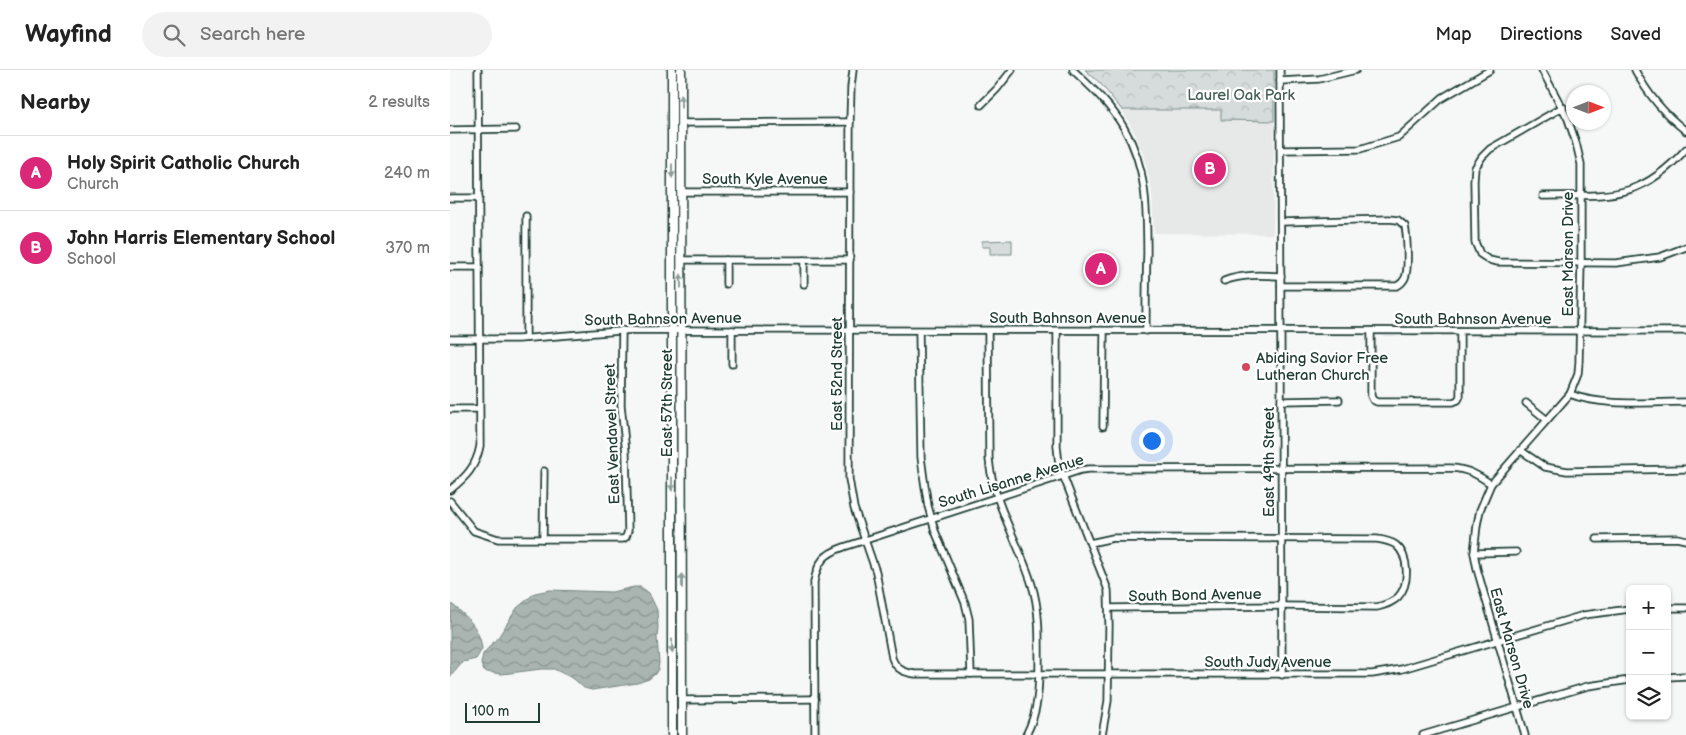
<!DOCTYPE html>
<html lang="en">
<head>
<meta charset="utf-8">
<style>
	:root { --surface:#fff; --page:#f2f2f2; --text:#222; --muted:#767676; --line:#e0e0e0; --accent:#db2777 }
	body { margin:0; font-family:"Balsamiq Sans",sans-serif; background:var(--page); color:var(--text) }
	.controls { position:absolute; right:15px; bottom:15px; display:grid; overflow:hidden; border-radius:8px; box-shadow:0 1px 4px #0004 }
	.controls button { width:45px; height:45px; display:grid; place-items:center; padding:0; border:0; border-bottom:1px solid var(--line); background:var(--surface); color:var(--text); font:25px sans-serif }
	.compass { position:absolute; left:1116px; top:15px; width:45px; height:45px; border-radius:50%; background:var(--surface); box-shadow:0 1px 4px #0004; rotate:90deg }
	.scale { position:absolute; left:15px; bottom:12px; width:75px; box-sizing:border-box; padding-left:5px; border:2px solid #1f3d34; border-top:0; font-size:14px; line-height:18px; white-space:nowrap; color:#1f3d34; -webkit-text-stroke:4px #fff; paint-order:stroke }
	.you { position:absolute; left:701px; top:370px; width:18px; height:18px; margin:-12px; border:4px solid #fff; border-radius:50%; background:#1a73e8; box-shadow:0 0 0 8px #1a73e833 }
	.badge { display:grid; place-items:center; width:32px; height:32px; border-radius:50%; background:var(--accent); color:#fff; font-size:16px; font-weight:700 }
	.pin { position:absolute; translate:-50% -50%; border:2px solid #fff; box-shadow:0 1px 5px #0006 }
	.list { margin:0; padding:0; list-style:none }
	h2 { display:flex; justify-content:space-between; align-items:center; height:65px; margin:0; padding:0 20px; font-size:21px }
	h2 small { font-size:16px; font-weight:400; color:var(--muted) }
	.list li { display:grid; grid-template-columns:32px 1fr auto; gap:15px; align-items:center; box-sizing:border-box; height:75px; padding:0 20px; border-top:1px solid var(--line) }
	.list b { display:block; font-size:19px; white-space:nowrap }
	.list p { margin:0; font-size:16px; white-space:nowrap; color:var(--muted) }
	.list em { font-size:16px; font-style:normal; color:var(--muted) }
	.icon { flex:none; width:28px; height:28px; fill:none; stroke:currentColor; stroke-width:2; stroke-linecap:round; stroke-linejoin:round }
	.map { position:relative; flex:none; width:1236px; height:665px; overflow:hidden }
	header { display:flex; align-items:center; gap:30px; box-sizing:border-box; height:70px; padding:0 25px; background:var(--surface); border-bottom:1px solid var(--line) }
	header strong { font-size:24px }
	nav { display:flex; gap:28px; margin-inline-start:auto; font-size:18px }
	.search { width:350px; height:45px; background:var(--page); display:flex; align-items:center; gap:12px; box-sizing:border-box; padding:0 18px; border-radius:28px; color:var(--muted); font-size:19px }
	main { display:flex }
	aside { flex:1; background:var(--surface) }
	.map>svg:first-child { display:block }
</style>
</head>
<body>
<header>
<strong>Wayfind</strong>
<div class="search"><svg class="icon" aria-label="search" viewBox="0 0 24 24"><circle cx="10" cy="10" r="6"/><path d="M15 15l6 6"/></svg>Search here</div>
<nav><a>Map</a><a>Directions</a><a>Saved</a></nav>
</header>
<main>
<aside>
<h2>Nearby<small>2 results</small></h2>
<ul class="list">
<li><span class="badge">A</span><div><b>Holy Spirit Catholic Church</b><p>Church</p></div><em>240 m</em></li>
<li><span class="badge">B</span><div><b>John Harris Elementary School</b><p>School</p></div><em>370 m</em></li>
</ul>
</aside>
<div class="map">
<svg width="1236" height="665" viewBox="0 0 1236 665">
	<defs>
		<pattern id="park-crowns" width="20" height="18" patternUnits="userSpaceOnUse" patternTransform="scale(1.25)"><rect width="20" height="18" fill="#d6dcdb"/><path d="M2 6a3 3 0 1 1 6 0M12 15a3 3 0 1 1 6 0" fill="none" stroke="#b7bebd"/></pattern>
		<pattern id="water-waves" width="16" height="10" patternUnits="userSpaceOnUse" patternTransform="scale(1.25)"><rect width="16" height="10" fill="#aab5b1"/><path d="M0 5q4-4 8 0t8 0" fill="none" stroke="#8a9491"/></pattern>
	</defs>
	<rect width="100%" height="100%" fill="#f6f7f7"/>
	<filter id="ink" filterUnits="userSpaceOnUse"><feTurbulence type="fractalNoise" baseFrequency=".02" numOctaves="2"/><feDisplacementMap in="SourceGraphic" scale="10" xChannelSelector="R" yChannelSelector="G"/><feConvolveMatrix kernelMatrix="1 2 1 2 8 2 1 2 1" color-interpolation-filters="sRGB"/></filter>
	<g filter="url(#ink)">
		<!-- built -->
		<path fill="#e6e9e8" d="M672 40H771V50L824 51 823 164 704 163 702 122 695 89 686 65Z"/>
		<!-- park -->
		<path fill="url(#park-crowns)" stroke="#7a8c88" d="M635 0H824V51L771 50V40H672L650 13Z"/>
		<!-- garden -->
		<path fill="#d6dcdb" stroke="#7a8c88" d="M562 170V184H540V177H532V171Z"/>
		<!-- water -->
		<g fill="url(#water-waves)" stroke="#72857f">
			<path d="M184 517H191L199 523 207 540 208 557 207 568 209 593 208 599 205 604 199 609 187 613 142 620 134 618 124 609 104 599H91L52 604 37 602 33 599 31 594 33 584 49 566 67 538 85 523 100 520 162 522Z"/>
			<path d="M0 533C16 545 30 558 32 579L26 589 13 592 0 607Z"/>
		</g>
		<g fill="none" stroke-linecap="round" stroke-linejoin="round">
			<!-- minor casing -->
			<g stroke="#1f3d34" stroke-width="9">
				<g id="minor">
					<path d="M403 0 401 17 400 52 399 409 404 438 426 502 442 588C446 599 453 602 465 604H922L952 599 1134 545 1180 539"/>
					<path d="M623 0C642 18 661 35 674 58 697 97 697 140 697 184 696 210 696 236 696 261"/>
					<path d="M830 0 832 605"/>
					<path d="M1185 0C1198 25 1214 44 1236 61"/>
					<path d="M830 11 869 9 906 0"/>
					<path d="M531 35 547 19 562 0"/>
					<path d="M1113 37 1040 79 1032 87 1025 98 1024 111 1025 172 1030 184 1039 190 1048 192 1166 193 1210 187 1236 177"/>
					<path d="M231 53 400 52"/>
					<path d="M0 60 66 59"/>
					<path d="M831 80 910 79 949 67 992 28 1040 0"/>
					<path d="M231 122H400"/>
					<path d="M1093 126C1157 125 1189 132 1236 79"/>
					<path d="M0 128H29"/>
					<path d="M76 146V268"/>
					<path d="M831 152 939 149 948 150 955 156C957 166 959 199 955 208 953 212 951 214 947 216H831"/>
					<path d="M231 190H400"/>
					<path d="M0 197H29"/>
					<path d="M774 211C792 204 811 205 831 206"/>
					<path d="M276 214V190"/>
					<path d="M354 214V190"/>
					<path d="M282 260V294"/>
					<path d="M469 261 471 387 474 410 478 436 485 461 515 533 519 549 521 604"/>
					<path d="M538 261 539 389C543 434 569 472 582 515 590 541 589 568 589 595 589 620 588 642 576 665"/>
					<path d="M607 261V376L609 395 658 520 659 555 658 631 652 665"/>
					<path d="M921 261V326L923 330 927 332H1003L1008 330 1010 326V261"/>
					<path d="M0 269H68L183 260 1236 261"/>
					<path d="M1120 324C1151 337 1202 332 1236 332"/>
					<path d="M831 331 889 330"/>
					<path d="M1076 333 1097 350"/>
					<path d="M0 339H29"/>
					<path d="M653 356 654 261"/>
					<path d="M1070 380 1095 397 1117 401 1236 399"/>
					<path d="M0 420C16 407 26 397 30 376L28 0"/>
					<path d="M0 431 24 461 48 469H173L176 467 178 461 176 383 171 335 172 260"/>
					<path d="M93 469 94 401"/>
					<path d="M1147 469 1227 468 1236 470"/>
					<path d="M640 473 663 468 927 469C934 470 940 471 946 475 959 486 960 514 948 527 942 533 935 535 927 537L831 536 659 538"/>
					<path d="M1024 483 1066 482"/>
					<path d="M1217 538H1236"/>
					<path d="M1217 607 1236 606"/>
					<path d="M232 630 365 629"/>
					<path d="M365 665 364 512C368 491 374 484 394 477L631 400 639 399 1001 398C1018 399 1028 405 1041 414"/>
					<path d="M973 665 1138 616 1180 610"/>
					<path d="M1075 665 1027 499 1024 483 1027 455 1030 440 1041 414 1120 324 1128 304 1129 292 1131 192V94L1126 73 1118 49 1092 0"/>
				</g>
			</g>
			<!-- major casing -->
			<g stroke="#1f3d34" stroke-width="11">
				<g id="major">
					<path d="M222 0V665"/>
					<path d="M231 0 232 665"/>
				</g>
			</g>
			<!-- minor -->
			<use href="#minor" stroke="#fff" stroke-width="5.5"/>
			<!-- major -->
			<use href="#major" stroke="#fff" stroke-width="8"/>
		</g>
		<!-- one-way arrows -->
		<defs><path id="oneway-solid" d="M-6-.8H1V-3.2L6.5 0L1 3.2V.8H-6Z" transform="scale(1.25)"/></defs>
		<g fill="#8f9e9a">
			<use href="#oneway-solid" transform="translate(231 31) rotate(-90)"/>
			<use href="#oneway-solid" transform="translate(222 101) rotate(90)"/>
			<use href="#oneway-solid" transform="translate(231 211) rotate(-90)"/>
			<use href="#oneway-solid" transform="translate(222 414) rotate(90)"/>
			<use href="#oneway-solid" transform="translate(232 511) rotate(-90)"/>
			<use href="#oneway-solid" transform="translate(222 576) rotate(90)"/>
		</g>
	</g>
	<!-- markers -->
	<circle fill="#d1495b" stroke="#fff" stroke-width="2" cx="796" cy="297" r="5"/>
	<g text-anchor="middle" stroke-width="4.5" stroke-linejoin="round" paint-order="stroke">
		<!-- park labels -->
		<g font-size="15" fill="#445d55" stroke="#fff">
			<text x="791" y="30">Laurel Oak Park</text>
		</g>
		<!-- street labels -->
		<g font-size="15" fill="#1f3d34" stroke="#fff">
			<text x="315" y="114">South Kyle Avenue</text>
			<text transform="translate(1118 184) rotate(-90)" y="5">East Marson Drive</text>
			<text x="618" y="253">South Bahnson Avenue</text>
			<text transform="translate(213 249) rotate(-1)" y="5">South Bahnson Avenue</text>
			<text x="1023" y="254">South Bahnson Avenue</text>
			<text transform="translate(387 304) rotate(-90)" y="5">East 52nd Street</text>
			<text transform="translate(217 333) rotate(-90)" y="5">East 57th Street</text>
			<text transform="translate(162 364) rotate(-92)" y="5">East Vendavel Street</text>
			<text transform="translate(819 392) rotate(-90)" y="5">East 49th Street</text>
			<text transform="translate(561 411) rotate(-17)" y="5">South Lisanne Avenue</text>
			<text transform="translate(745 525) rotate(-1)" y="5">South Bond Avenue</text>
			<text transform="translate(1062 578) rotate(74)" y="5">East Marson Drive</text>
			<text x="818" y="597">South Judy Avenue</text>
		</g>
		<!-- poi labels -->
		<g font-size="15" fill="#1f3d34" stroke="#fff" text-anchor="start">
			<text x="806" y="293">Abiding Savior Free<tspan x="806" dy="17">Lutheran Church</tspan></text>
		</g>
	</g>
</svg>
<div class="controls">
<button>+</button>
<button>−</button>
<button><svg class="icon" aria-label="layers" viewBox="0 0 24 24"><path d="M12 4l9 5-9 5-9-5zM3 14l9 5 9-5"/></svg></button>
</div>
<svg class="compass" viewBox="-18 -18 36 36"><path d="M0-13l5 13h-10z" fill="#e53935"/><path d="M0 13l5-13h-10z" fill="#767676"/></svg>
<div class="scale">100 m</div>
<div class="you"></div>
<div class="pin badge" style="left:651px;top:199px">A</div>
<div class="pin badge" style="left:760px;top:99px">B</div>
</div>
</main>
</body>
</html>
